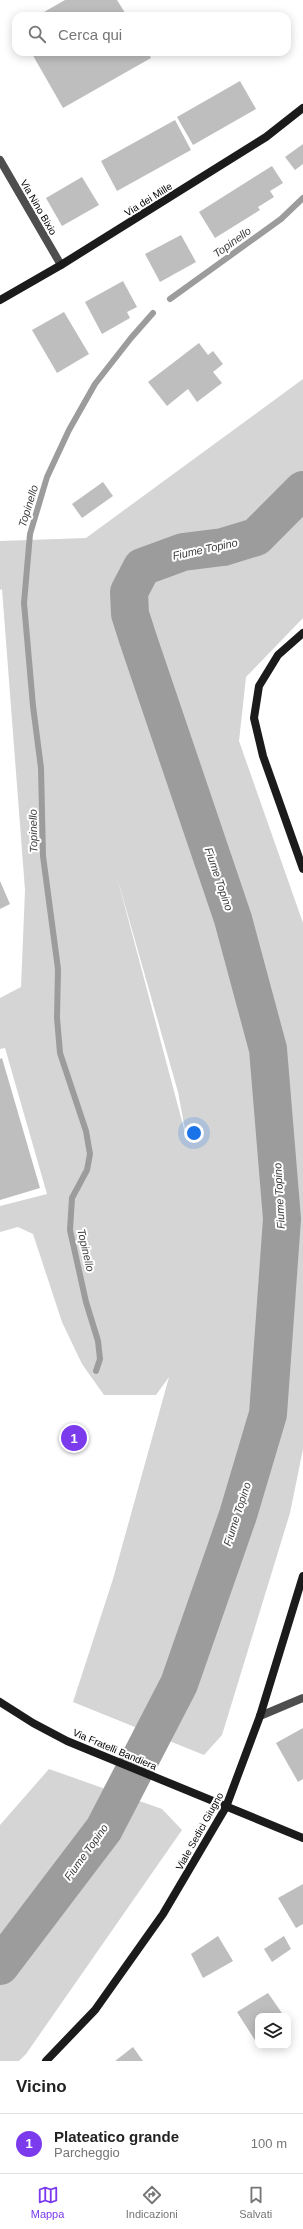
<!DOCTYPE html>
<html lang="it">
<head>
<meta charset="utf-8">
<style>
	:root { --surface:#fff; --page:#f6f6f6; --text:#222; --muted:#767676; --line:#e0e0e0; --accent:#7c3aed }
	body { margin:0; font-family:Arial,sans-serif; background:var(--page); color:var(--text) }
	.controls { position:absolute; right:12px; bottom:12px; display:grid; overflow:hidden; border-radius:8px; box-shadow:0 2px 10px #0003 }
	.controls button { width:36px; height:36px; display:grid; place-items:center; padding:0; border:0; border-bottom:1px solid var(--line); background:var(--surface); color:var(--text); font:20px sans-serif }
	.you { position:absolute; left:194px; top:1133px; width:14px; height:14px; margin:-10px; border:3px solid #fff; border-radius:50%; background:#1a73e8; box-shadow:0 0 0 6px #1a73e833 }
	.badge { display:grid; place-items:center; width:26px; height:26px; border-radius:50%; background:var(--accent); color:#fff; font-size:13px; font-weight:700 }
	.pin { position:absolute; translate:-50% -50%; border:2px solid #fff; box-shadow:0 1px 4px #0006 }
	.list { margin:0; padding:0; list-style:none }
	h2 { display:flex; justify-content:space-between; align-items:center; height:52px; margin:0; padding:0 16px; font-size:17px }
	h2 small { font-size:13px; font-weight:400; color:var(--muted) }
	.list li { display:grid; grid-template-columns:26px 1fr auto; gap:12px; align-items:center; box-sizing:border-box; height:60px; padding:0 16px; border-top:1px solid var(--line) }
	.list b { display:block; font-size:15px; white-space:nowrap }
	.list p { margin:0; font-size:13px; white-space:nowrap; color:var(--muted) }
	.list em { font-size:13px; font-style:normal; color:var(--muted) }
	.icon { flex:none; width:22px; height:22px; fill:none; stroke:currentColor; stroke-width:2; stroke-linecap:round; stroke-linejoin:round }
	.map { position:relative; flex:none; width:303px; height:2061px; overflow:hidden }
	.search { position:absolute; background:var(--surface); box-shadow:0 2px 10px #0003; left:12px; right:12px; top:12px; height:44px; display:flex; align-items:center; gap:10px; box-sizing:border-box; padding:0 14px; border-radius:12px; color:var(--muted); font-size:15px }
	.sheet { height:112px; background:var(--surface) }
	nav { display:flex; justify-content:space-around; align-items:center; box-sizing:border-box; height:56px; border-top:1px solid var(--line); background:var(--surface); font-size:11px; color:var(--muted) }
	nav a { display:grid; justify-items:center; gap:2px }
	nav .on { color:var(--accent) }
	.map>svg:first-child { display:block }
</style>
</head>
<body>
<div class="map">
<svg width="303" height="2061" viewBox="0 0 303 2061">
	<rect width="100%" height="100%" fill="#fff"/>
	<!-- green -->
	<g fill="#d5d5d5" fill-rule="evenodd">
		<path d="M303 379V618L246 677 239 741 303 923V1449L290 1513 222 1735 204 1755 73 1702 113 1579 169 1377 156 1395H104L82 1364 62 1322 33 1234 18 1227 0 1232V1206L47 1194 5 1048 0 1049V998L21 987 25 890 2 589 0 590V541L86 538ZM117 877 178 1092 187 1140Z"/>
		<path d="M49 1769 162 1809 182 1830 26 2054 19 2061H0V1825Z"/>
	</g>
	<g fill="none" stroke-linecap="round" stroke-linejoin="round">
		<!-- stream -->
		<g stroke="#9c9c9c" stroke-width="6">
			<path d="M170 299 281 219 303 198"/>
			<path d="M96 1371 100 1359 98 1341 86 1302 70 1230 72 1198 87 1170 90 1154 86 1131 60 1053 57 1018 58 969 43 856 41 768 33 706 24 603 30 534 47 477 69 430 95 384 131 338 153 313"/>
		</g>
		<!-- river -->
		<path stroke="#9c9c9c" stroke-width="38" d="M0 1966 104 1829 179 1684 238 1515 268 1414 282 1219 268 1049 233 919 138 639 130 614 129 592 142 567 183 552 223 547 256 537 303 490"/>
	</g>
	<!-- building -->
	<g fill="#bebebe">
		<path d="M65 0H117L127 16H37Z"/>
		<path d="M31 52H148L151 58 63 108Z"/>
		<path d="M240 81 256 109 193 145 177 117Z"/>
		<path d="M175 120 191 150 117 191 101 161Z"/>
		<path d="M303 144V164L295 170 285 157Z"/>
		<path d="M272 166 283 183 270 191 274 197 258 207 260 210 215 238 199 212Z"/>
		<path d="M82 177 99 205 62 226 46 198Z"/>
		<path d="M181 235 196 262 160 282 145 254Z"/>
		<path d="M123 281 137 307 127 312 130 318 102 334 85 302Z"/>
		<path d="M64 312 89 354 57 373 32 330Z"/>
		<path d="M199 343 208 355 213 351 223 364 213 372 222 383 197 402 188 389 167 406 148 382Z"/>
		<path d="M103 482 113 496 82 518 72 504Z"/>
		<path d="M0 881 10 904 0 909Z"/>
		<path d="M2 1058 40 1188 0 1200V1059Z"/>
		<path d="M303 1728V1779L298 1782 276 1743Z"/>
		<path d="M303 1884V1924L296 1928 278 1898Z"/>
		<path d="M218 1936 233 1961 203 1978 191 1954Z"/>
		<path d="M284 1936 291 1949 272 1962 264 1949Z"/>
		<path d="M268 1993 284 2016H258V2045L237 2012Z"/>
		<path d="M133 2047 143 2061H115Z"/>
	</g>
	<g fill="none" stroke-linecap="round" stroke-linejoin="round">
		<!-- street -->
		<g stroke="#4e4e4e" stroke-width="8">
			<path d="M0 160 61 265"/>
			<path d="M260 1716 303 1698"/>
		</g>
		<!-- secondary -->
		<g stroke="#1b1b1b" stroke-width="8">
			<path d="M0 300 61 265 266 137 303 108"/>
			<path d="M303 633 278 655 259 686 254 718 263 756 303 869"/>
			<path d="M0 1702 33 1723 67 1741 303 1838"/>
			<path d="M46 2061 95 2010 163 1914 226 1807 260 1716 303 1576"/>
		</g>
	</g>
	<g text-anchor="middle" stroke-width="4" stroke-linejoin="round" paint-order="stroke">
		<!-- street labels -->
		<g font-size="10" fill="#000" stroke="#fff">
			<text transform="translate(148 199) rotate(-32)" y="4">Via dei Mille</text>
			<text transform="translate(39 207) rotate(60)" y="4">Via Nino Bixio</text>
			<text transform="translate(115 1749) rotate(23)" y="4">Via Fratelli Bandiera</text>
			<text transform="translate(199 1831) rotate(-61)" y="4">Viale Sedici Giugno</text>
		</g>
		<!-- water labels -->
		<g font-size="11" font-style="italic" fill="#3d3d3d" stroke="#fff">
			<text transform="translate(232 242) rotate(-36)" y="4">Topinello</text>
			<text transform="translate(28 506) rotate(-73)" y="4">Topinello</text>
			<text transform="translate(205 549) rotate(-12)" y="4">Fiume Topino</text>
			<text transform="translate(33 831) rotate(-91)" y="4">Topinello</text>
			<text transform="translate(219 879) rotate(71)" y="4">Fiume Topino</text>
			<text transform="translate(279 1196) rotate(-93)" y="4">Fiume Topino</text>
			<text transform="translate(86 1250) rotate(77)" y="4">Topinello</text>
			<text transform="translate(237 1514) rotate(-72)" y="4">Fiume Topino</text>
			<text transform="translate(86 1852) rotate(-54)" y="4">Fiume Topino</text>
		</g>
	</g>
</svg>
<div class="controls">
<button><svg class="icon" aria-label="layers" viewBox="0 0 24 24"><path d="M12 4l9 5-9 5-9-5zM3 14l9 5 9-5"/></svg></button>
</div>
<div class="you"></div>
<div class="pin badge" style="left:74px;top:1438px">1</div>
<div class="search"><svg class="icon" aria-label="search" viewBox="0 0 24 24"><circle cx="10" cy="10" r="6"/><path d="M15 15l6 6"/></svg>Cerca qui</div>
</div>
<section class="sheet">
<h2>Vicino<small></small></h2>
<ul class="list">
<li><span class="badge">1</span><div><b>Plateatico grande</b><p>Parcheggio</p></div><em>100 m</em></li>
</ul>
</section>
<nav>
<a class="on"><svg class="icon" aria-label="map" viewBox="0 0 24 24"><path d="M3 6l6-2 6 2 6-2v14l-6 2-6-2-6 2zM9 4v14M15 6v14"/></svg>Mappa</a>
<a><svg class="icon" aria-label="directions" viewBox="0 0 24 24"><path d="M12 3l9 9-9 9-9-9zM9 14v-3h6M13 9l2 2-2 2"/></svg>Indicazioni</a>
<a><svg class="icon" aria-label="saved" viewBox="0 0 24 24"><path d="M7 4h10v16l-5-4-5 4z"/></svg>Salvati</a>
</nav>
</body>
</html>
